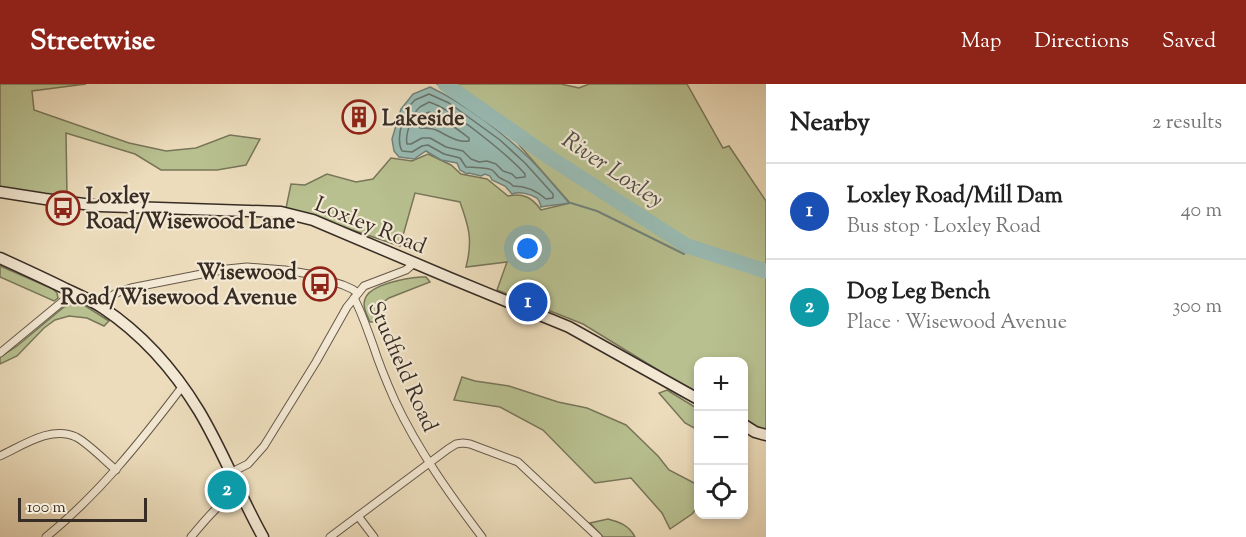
<!DOCTYPE html>
<html lang="en">
<head>
<meta charset="utf-8">
<style>
	:root { --surface:#fff; --page:#f6f6f6; --text:#222; --muted:#767676; --line:#e0e0e0; --accent:#8f2418 }
	body { margin:0; font-family:"Sorts Mill Goudy",serif; background:var(--page); color:var(--text) }
	.controls { position:absolute; right:18px; bottom:18px; display:grid; overflow:hidden; border-radius:12px; box-shadow:0 3px 9px #0003 }
	.controls button { width:54px; height:54px; display:grid; place-items:center; padding:0; border:0; border-bottom:2px solid var(--line); background:var(--surface); color:var(--text); font:30px sans-serif }
	.scale { position:absolute; left:18px; bottom:15px; width:129px; box-sizing:border-box; padding-left:6px; border:3px solid #382d25; border-top:0; font-size:16px; line-height:21px; white-space:nowrap; color:#382d25; -webkit-text-stroke:4px #f3e8d3; paint-order:stroke }
	.you { position:absolute; left:528px; top:165px; width:21px; height:21px; margin:-15px; border:4px solid #fff; border-radius:50%; background:#1a73e8; box-shadow:0 0 0 9px #1a73e833 }
	.badge { display:grid; place-items:center; width:39px; height:39px; border-radius:50%; background:var(--accent); color:#fff; font-size:20px; font-weight:700 }
	.pin { position:absolute; translate:-50% -50%; border:3px solid #fff; box-shadow:0 2px 6px #0006 }
	.list { margin:0; padding:0; list-style:none }
	h2 { display:flex; justify-content:space-between; align-items:center; height:78px; margin:0; padding:0 24px; font-size:26px }
	h2 small { font-size:20px; font-weight:400; color:var(--muted) }
	.list li { display:grid; grid-template-columns:39px 1fr auto; gap:18px; align-items:center; box-sizing:border-box; height:96px; padding:0 24px; border-top:2px solid var(--line) }
	.list b { display:block; font-size:22px; white-space:nowrap }
	.list p { margin:0; font-size:20px; white-space:nowrap; color:var(--muted) }
	.list em { font-size:20px; font-style:normal; color:var(--muted) }
	.icon { flex:none; width:33px; height:33px; fill:none; stroke:currentColor; stroke-width:2; stroke-linecap:round; stroke-linejoin:round }
	.map { position:relative; flex:none; width:766px; height:453px; overflow:hidden }
	header { display:flex; align-items:center; gap:36px; box-sizing:border-box; height:84px; padding:0 30px; background:var(--accent); color:#fff }
	header strong { font-size:28px }
	nav { display:flex; gap:33px; margin-inline-start:auto; font-size:21px }
	main { display:flex }
	aside { flex:1; background:var(--surface) }
	.map>svg:first-child { display:block }
</style>
</head>
<body>
<header>
<strong>Streetwise</strong>
<nav><a>Map</a><a>Directions</a><a>Saved</a></nav>
</header>
<main>
<div class="map">
<svg width="766" height="453" viewBox="0 0 766 453">
	<rect width="100%" height="100%" fill="#ecdcbb"/>
	<filter id="stains"><feTurbulence type="fractalNoise" baseFrequency=".00333" numOctaves="4"/><feColorMatrix values="0 0 0 0 .2 0 0 0 0 .09 0 0 0 0 .02 0 0 0 .5 -.17"/></filter>
	<radialGradient id="worn" r=".72"><stop offset=".6" stop-color="#630" stop-opacity="0"/><stop offset="1" stop-color="#630" stop-opacity=".3"/></radialGradient>
	<!-- green -->
	<g fill="#b8c090" stroke="#78765a" stroke-width="1.5">
		<path d="M0 0H86L32 7 34 26 129 59 166 67 196 64 230 51 260 55 246 81 217 86H161L135 70 66 49 67 113 0 103Z"/>
		<path d="M437 0H561L579 4 589 0H687L723 64 729 62 766 117V345L758 343 744 334V278H698V309L676 297 583 240 497 206 507 178 466 183C473 156 469 143 460 118L415 109 400 162 286 124 291 100 305 101 327 90 356 98 373 95 391 74 412 77 428 70 451 81 461 90 487 95 508 112C523 109 532 113 541 126L570 119 506 46Z"/>
		<path d="M0 182 53 205 57 209 58 214 54 217 0 193Z"/>
		<path d="M421 193H426L430 198 389 214 378 222 374 238H370C367 231 362 223 365 215 370 200 407 194 421 193Z"/>
		<path d="M73 220 84 221 109 237 104 242 87 234 69 232 55 236 44 244 17 272 0 280V273L17 262 64 223Z"/>
		<path d="M462 293 475 297 509 302 558 318 587 324 626 341 658 372 669 386 698 401V423L692 430 670 445 662 429 631 394 595 399 543 346 500 323 454 316Z"/>
		<path d="M667 306 698 325V346L685 339 659 309Z"/>
		<path d="M608 435C619 438 629 441 635 453H603L590 439Z"/>
	</g>
	<!-- water -->
	<path fill="#99bbb4" stroke="#72827b" stroke-width="1.5" d="M430 3C464 19 502 48 529 74 543 88 556 104 569 119 560 121 550 121 541 123 540 119 540 117 537 114 530 110 519 107 512 110L505 102 492 96 490 92 485 90 481 92 469 89 467 90 460 86 457 79 441 76 426 67 414 75 399 73 394 67 392 55 401 25 413 10Z"/>
	<g fill="none" stroke-linecap="round" stroke-linejoin="round">
		<!-- shore -->
		<g stroke="#68746c" stroke-width="1.5">
			<path d="M429 10 449 19 500 56 525 79 553 110V114L546 115C537 107 525 102 513 102 509 97 505 97 500 94 497 92 495 88 492 86 489 84 471 83 466 83L460 74 444 70 428 61 422 62 412 68 402 67C395 54 404 25 415 16 419 14 425 12 429 10Z"/>
			<path d="M429 18C451 24 509 72 525 90V93L516 94 512 90 503 87 496 80 487 77 479 78 471 75 463 67 446 63 430 54H422L411 60H407C405 51 412 29 420 23 421 22 428 19 429 18Z"/>
			<path d="M429 28C443 34 456 44 469 54V57C457 59 447 51 436 46 431 44 426 44 420 44L419 41C421 35 423 30 429 28Z"/>
		</g>
		<!-- stream -->
		<path stroke="#72827b" stroke-width="2" d="M571 119 597 127 684 170 687 162"/>
		<!-- river -->
		<path stroke="#99bbb4" stroke-width="15" d="M445 0 549 73 687 162 766 187"/>
		<!-- street casing -->
		<g stroke="#65594a" stroke-width="9">
			<g id="street">
				<path d="M354 214C362 229 367 245 373 261 379 280 387 299 395 317 418 366 450 411 482 453"/>
				<path d="M102 223C111 210 117 208 131 204L227 185 247 183 285 186 309 190 343 201 352 205 358 209"/>
				<path d="M0 269 74 208"/>
				<path d="M0 372C22 362 51 341 76 353 89 360 104 376 116 386"/>
				<path d="M230 389 248 380 264 362 316 278 347 223 364 202 406 186 414 179"/>
				<path d="M358 432 374 453"/>
				<path d="M46 453C99 410 141 357 182 303"/>
				<path d="M191 453C206 435 219 419 239 407"/>
				<path d="M330 453 448 365 456 360 463 359 470 360 518 378 598 453"/>
			</g>
		</g>
		<!-- secondary casing -->
		<g stroke="#382d25" stroke-width="13">
			<g id="secondary">
				<path d="M0 108 45 115 100 122 281 128 313 136 450 194 569 243 698 315"/>
				<path d="M0 174C22 184 44 194 66 205 79 211 91 216 103 224 142 250 174 286 199 327 223 367 240 412 263 453"/>
				<path d="M744 341 755 348 766 351"/>
			</g>
		</g>
		<!-- street -->
		<use href="#street" stroke="#f3e8d3" stroke-width="7"/>
		<!-- secondary -->
		<use href="#secondary" stroke="#f3e8d3" stroke-width="10"/>
	</g>
	<!-- icons -->
	<defs>
		<g id="building-ring" transform="scale(1.725)"><circle r="9.5" fill="#f3e8d3" stroke="#8f2418" stroke-width="1.5"/><path d="M-4-6H4V6H1V3H-1V6H-4ZM-2.5-4.3h1.7v1.8h-1.7ZM.8-4.3h1.7v1.8H.8ZM-2.5-1h1.7V.8h-1.7ZM.8-1h1.7V.8H.8Z" fill="#8f2418"/></g>
		<g id="bus-ring" transform="scale(1.725)"><circle r="9.5" fill="#f3e8d3" stroke="#8f2418" stroke-width="1.5"/><path d="M-5-6H5V4H4V6H2V4H-2V6H-4V4H-5ZM-3.5-4V0h7V-4ZM-3.5 1.2v1.5H-2V1.2ZM2 1.2v1.5H3.5V1.2Z" fill="#8f2418"/></g>
	</defs>
	<g fill-rule="evenodd">
		<use href="#building-ring" x="359" y="33"/>
		<use href="#bus-ring" x="63" y="124"/>
		<use href="#bus-ring" x="320" y="200"/>
	</g>
	<g text-anchor="middle" stroke-width="4.5" stroke-linejoin="round" paint-order="stroke">
		<!-- poi labels -->
		<g font-size="22" font-weight="bold" fill="#382d25" stroke="#f3e8d3" text-anchor="start">
			<text x="382" y="41">Lakeside</text>
			<text x="86" y="119">Loxley<tspan x="86" dy="25">Road/Wisewood Lane</tspan></text>
			<text x="297" y="195" text-anchor="end">Wisewood<tspan x="297" dy="25">Road/Wisewood Avenue</tspan></text>
		</g>
		<!-- street labels -->
		<g font-size="22" fill="#382d25" stroke="#f3e8d3">
			<text transform="translate(371 140) rotate(22)" y="8">Loxley Road</text>
			<text transform="translate(404 282) rotate(66)" y="8">Studfield Road</text>
		</g>
		<!-- water labels -->
		<g font-size="24" font-style="italic" fill="#505049" stroke="#f3e8d3">
			<text transform="translate(613 85) rotate(34)" y="8">River Loxley</text>
		</g>
	</g>
	<rect width="100%" height="100%" filter="url(#stains)"/>
	<rect width="100%" height="100%" fill="url(#worn)"/>
</svg>
<div class="controls">
<button>+</button>
<button>−</button>
<button><svg class="icon" aria-label="locate" viewBox="0 0 24 24"><circle cx="12" cy="12" r="6"/><path d="M12 2v4M12 18v4M2 12h4M18 12h4"/></svg></button>
</div>
<div class="scale">100 m</div>
<div class="you"></div>
<div class="pin badge" style="left:528px;top:218px;background:#1a4fb4">1</div>
<div class="pin badge" style="left:227px;top:406px;background:#0f9aa8">2</div>
</div>
<aside>
<h2>Nearby<small>2 results</small></h2>
<ul class="list">
<li><span class="badge" style="background:#1a4fb4">1</span><div><b>Loxley Road/Mill Dam</b><p>Bus stop · Loxley Road</p></div><em>40 m</em></li>
<li><span class="badge" style="background:#0f9aa8">2</span><div><b>Dog Leg Bench</b><p>Place · Wisewood Avenue</p></div><em>300 m</em></li>
</ul>
</aside>
</main>
</body>
</html>
